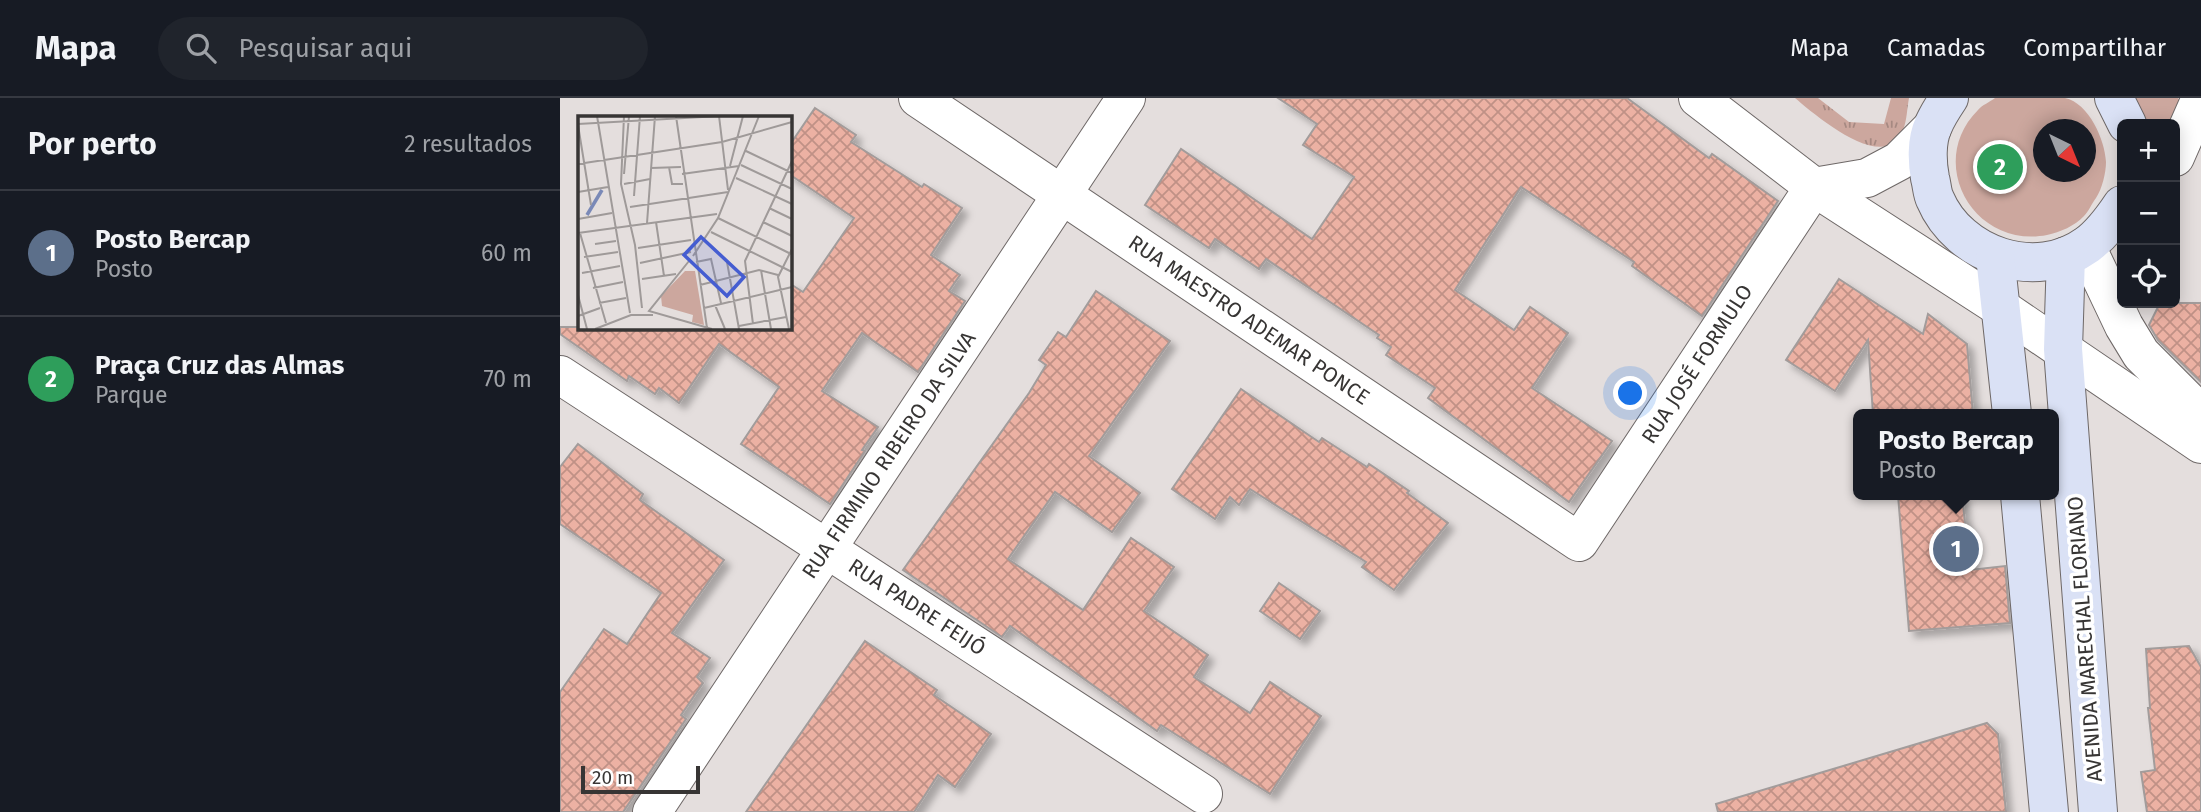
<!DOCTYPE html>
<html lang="pt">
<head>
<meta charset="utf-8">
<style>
	:root { --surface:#171b24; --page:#20242c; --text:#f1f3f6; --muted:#9ea1a6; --line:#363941; --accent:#d93025 }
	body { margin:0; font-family:"Fira Sans",sans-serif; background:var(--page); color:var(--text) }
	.controls { position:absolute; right:21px; top:21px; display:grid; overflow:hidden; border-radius:10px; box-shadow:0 4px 18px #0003 }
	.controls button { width:63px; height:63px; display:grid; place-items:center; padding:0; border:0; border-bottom:2px solid var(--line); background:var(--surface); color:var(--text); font:35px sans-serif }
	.compass { position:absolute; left:1473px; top:21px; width:63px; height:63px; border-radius:50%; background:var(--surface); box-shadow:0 4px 18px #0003; rotate:137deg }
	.scale { position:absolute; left:21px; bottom:18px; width:119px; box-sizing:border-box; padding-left:7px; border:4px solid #373534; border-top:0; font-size:19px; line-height:24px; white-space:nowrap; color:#373534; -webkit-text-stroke:5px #fff; paint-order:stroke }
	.you { position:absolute; left:1071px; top:296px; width:24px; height:24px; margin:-18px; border:5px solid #fff; border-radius:50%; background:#1a73e8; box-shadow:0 0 0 10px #1a73e833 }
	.badge { display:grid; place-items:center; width:46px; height:46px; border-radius:50%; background:var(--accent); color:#fff; font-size:23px; font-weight:700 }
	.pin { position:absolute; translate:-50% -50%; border:4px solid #fff; box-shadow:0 2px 7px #0006 }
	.popup { position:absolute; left:1293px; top:311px; width:206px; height:91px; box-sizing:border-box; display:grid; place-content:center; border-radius:10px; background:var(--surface); filter:drop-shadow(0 2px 5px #0005); font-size:23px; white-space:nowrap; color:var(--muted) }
	.popup b { font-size:26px; color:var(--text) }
	.popup::after { content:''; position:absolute; left:50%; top:100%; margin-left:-14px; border:14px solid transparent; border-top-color:var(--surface) }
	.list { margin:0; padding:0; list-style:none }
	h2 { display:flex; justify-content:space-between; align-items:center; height:91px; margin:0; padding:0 28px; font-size:30px }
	h2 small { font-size:23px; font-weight:400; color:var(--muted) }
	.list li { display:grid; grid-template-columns:46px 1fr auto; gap:21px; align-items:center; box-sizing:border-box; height:126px; padding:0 28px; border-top:2px solid var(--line) }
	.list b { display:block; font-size:26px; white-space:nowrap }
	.list p { margin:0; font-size:23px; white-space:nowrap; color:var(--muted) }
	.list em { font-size:23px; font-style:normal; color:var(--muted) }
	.icon { flex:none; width:38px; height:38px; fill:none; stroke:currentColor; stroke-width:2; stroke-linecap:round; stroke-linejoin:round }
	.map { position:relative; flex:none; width:1641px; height:714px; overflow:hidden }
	header { display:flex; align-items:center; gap:42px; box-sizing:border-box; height:98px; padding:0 35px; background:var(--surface); border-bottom:2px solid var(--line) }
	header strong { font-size:33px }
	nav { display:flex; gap:38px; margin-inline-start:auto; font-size:24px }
	.search { width:490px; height:63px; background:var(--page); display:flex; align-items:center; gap:18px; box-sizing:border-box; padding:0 24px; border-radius:38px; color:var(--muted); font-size:26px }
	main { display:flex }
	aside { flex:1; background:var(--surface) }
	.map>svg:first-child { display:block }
</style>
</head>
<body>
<header>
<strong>Mapa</strong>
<div class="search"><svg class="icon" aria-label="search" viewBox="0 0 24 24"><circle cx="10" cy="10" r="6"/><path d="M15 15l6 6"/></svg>Pesquisar aqui</div>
<nav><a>Mapa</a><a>Camadas</a><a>Compartilhar</a></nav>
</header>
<main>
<aside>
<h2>Por perto<small>2 resultados</small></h2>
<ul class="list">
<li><span class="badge" style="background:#5c6f8a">1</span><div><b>Posto Bercap</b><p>Posto</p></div><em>60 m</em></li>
<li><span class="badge" style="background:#2e9e5b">2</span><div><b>Praça Cruz das Almas</b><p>Parque</p></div><em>70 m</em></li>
</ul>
</aside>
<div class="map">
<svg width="1641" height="714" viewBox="0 0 1641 714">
	<defs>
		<pattern id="grass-tufts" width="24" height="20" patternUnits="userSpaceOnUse" patternTransform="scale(1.75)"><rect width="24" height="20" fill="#cca79e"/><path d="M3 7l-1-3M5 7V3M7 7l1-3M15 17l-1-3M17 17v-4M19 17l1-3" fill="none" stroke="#a68982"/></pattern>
		<pattern id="building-cross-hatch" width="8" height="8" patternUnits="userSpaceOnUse" patternTransform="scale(1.75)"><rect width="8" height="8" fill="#ecb1a3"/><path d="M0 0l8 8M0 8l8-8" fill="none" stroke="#c09186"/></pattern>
		<filter id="shadow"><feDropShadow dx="6" dy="6" stdDeviation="3.5" flood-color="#0004"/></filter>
	</defs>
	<rect width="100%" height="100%" fill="#e4dedd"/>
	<!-- grass -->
	<path fill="url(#grass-tufts)" d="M1235 0H1258L1289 24 1324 26 1331 0H1349C1347 10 1347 23 1343 32 1326 78 1255 17 1235 0Z"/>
	<!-- green -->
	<g fill="#cca79e" fill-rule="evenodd">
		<path d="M1435 0C1455 0 1487 0 1505 0 1529 5 1545 42 1546 64 1546 75 1542 91 1536 100 1532 105 1529 113 1524 118 1515 128 1500 134 1487 137 1414 151 1365 65 1418 12 1422 7 1430 4 1435 0ZM1484 32H1526V74H1484Z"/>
		<path d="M1571 0H1618L1622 8 1615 26H1586Z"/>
	</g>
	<!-- building -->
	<g fill="url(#building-cross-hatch)" stroke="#a29c9b" stroke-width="2" filter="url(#shadow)">
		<path d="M718 0H1067L1149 60 1152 56 1218 103 1142 218 1072 168 1074 164 961 89 895 192 954 232 970 209 1008 235 972 290 1052 343 1009 404 868 300 875 290 826 257 831 249 817 240 819 237 706 161 699 171 655 141 649 150 585 107 621 51 752 141 794 79 743 47 757 26Z"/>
		<path d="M255 10 296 37 291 44 362 89 364 86 402 110 371 157 400 177 389 193 405 203 358 274 302 235 262 293 318 329 302 352 305 353 270 406 181 346 219 289 159 246 119 305 99 290 95 296 69 278 67 283 0 236V229H229V185L243 194 294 120 229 76V48Z"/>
		<path d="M1279 181 1363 236 1368 216 1407 246 1413 316H1313L1308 242 1275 293 1226 262Z"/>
		<path d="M536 193 610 243 529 358 580 395 552 434 495 394 448 461 523 512 571 440 614 469 584 513 648 557 634 579 690 615 710 584 761 618 710 696 601 627 597 633 450 528 442 539 343 472 469 295 486 267 479 262 498 234 506 239Z"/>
		<path d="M1600 205H1641V284L1598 242 1589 227Z"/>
		<path d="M681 291 759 344 762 340 807 369 809 366 849 393 847 395 888 425 834 492 802 469 806 464 690 391 679 407 670 399 655 421 612 391Z"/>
		<path d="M18 346 83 396 80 402 164 462 112 535 150 560 137 579 143 585 121 617 126 621 63 714H0V594L44 531 67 546 101 495 0 426V369Z"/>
		<path d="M1338 397H1402L1410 472 1445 468 1450 525 1349 533Z"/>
		<path d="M719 485 760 513 740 541 700 513Z"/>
		<path d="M305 543 377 592 374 597 431 636 395 689 378 677 354 714H186Z"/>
		<path d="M1629 548 1641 569V714H1587L1581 674 1595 672 1588 610H1590L1586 551Z"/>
		<path d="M1427 625 1438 636 1446 714H1158L1156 706Z"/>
	</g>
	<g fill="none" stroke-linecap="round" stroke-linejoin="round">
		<!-- minor casing -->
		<g stroke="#6e6867" stroke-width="40">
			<g id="minor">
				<path d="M358 0 1019 444 1254 89"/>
				<path d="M1138 0 1254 89 1441 210"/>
				<path d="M1615 59 1641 0"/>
				<path d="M1254 89 1307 80 1339 63 1372 30"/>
				<path d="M0 277 643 696"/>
				<path d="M92 714 566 0"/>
			</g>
		</g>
		<!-- tertiary casing -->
		<g stroke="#6e6867" stroke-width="40">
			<g id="tertiary">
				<path d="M1526 148 1564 228 1581 256 1641 316"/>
				<path d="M1441 210 1641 346"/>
			</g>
		</g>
		<!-- secondary casing -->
		<g stroke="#6e6867" stroke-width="40">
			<g id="secondary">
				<path d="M1389 0C1383 9 1377 18 1373 28 1366 43 1367 65 1370 80 1372 87 1372 95 1375 101 1399 158 1476 184 1527 147 1542 136 1552 122 1562 107"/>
				<path d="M1554 0 1567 26"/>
				<path d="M1435 158 1452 316"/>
				<path d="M1506 158 1503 251 1538 714"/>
				<path d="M1460 397 1489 714"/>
			</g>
		</g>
		<!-- minor -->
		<use href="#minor" stroke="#fff" stroke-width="38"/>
		<!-- tertiary -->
		<use href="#tertiary" stroke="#fff" stroke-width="38"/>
		<!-- secondary -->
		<use href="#secondary" stroke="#dae1f5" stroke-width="38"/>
	</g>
	<g text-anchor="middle" stroke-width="7" stroke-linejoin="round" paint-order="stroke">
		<!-- street labels -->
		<g font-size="21" fill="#373534" stroke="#fff">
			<text transform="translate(689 222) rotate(34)" y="7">RUA MAESTRO ADEMAR PONCE</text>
			<text transform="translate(1137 266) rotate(-57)" y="7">RUA JOSÉ FORMULO</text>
			<text transform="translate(329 357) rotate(-56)" y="7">RUA FIRMINO RIBEIRO DA SILVA</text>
			<text transform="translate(357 509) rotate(33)" y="7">RUA PADRE FEIJÓ</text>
			<text transform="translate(1525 541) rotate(-94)" y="7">AVENIDA MARECHAL FLORIANO</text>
		</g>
	</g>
	<!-- overview -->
	<g transform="translate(18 18)">
		<rect width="214" height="214" fill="#e4dedd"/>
		<path d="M107 155H117L126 209 114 206 115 199 84 190 83 180Z" fill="#cca79e"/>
		<path fill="none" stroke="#7a89b7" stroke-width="3.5" d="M9 99 24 74"/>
		<path fill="none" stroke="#9f9a99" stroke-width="2" d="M19 0 52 197M46 0 43 68 57 129 64 192M98 0 129 212M141 0 150 74M0 8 142 0M0 9 13 89M168 35 214 57M0 48 144 26 214 6M163 49 214 73M152 50 165 0M91 51 94 68H105M73 52 103 51M46 58 51 0M104 58 161 50M158 62 214 88M46 68 72 63M0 76 30 71M56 80 62 0M52 91 150 76M191 92 214 103M140 102 213 138M0 103 34 97M78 106 86 160M185 106 214 120M69 107 77 0M133 116 214 156M0 117 139 98M2 117 28 207M17 128 38 125M60 132 113 124M115 140 140 102 181 0M6 141 40 136M111 145 71 195 134 213M118 146 133 143 143 187M149 146 161 213M62 147 113 136M183 154 193 213M4 157 42 150M64 163 98 158M122 169 181 154 200 159M15 172 45 166M0 179 9 213M21 187 48 182M137 189 147 213M126 192 214 171M0 200 22 192M175 208 167 145 214 45M161 210 208 201M17 213 53 199H75M211 213 200 161 214 133"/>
		<path fill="#455dd1" fill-opacity="0.15" stroke="#455dd1" stroke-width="3.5" d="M123 121 166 161 149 180 106 139Z"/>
		<rect width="214" height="214" fill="none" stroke="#373534" stroke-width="3.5"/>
	</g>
</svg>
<div class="controls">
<button>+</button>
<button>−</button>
<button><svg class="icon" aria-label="locate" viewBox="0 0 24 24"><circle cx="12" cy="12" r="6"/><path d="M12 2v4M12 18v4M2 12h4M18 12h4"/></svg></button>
</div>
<svg class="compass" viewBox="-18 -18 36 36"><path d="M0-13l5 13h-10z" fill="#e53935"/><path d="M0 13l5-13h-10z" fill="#9ea1a6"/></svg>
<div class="scale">20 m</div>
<div class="you"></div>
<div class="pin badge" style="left:1396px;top:451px;background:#5c6f8a">1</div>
<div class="popup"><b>Posto Bercap</b>Posto</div>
<div class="pin badge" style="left:1440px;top:69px;background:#2e9e5b">2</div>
</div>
</main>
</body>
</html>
